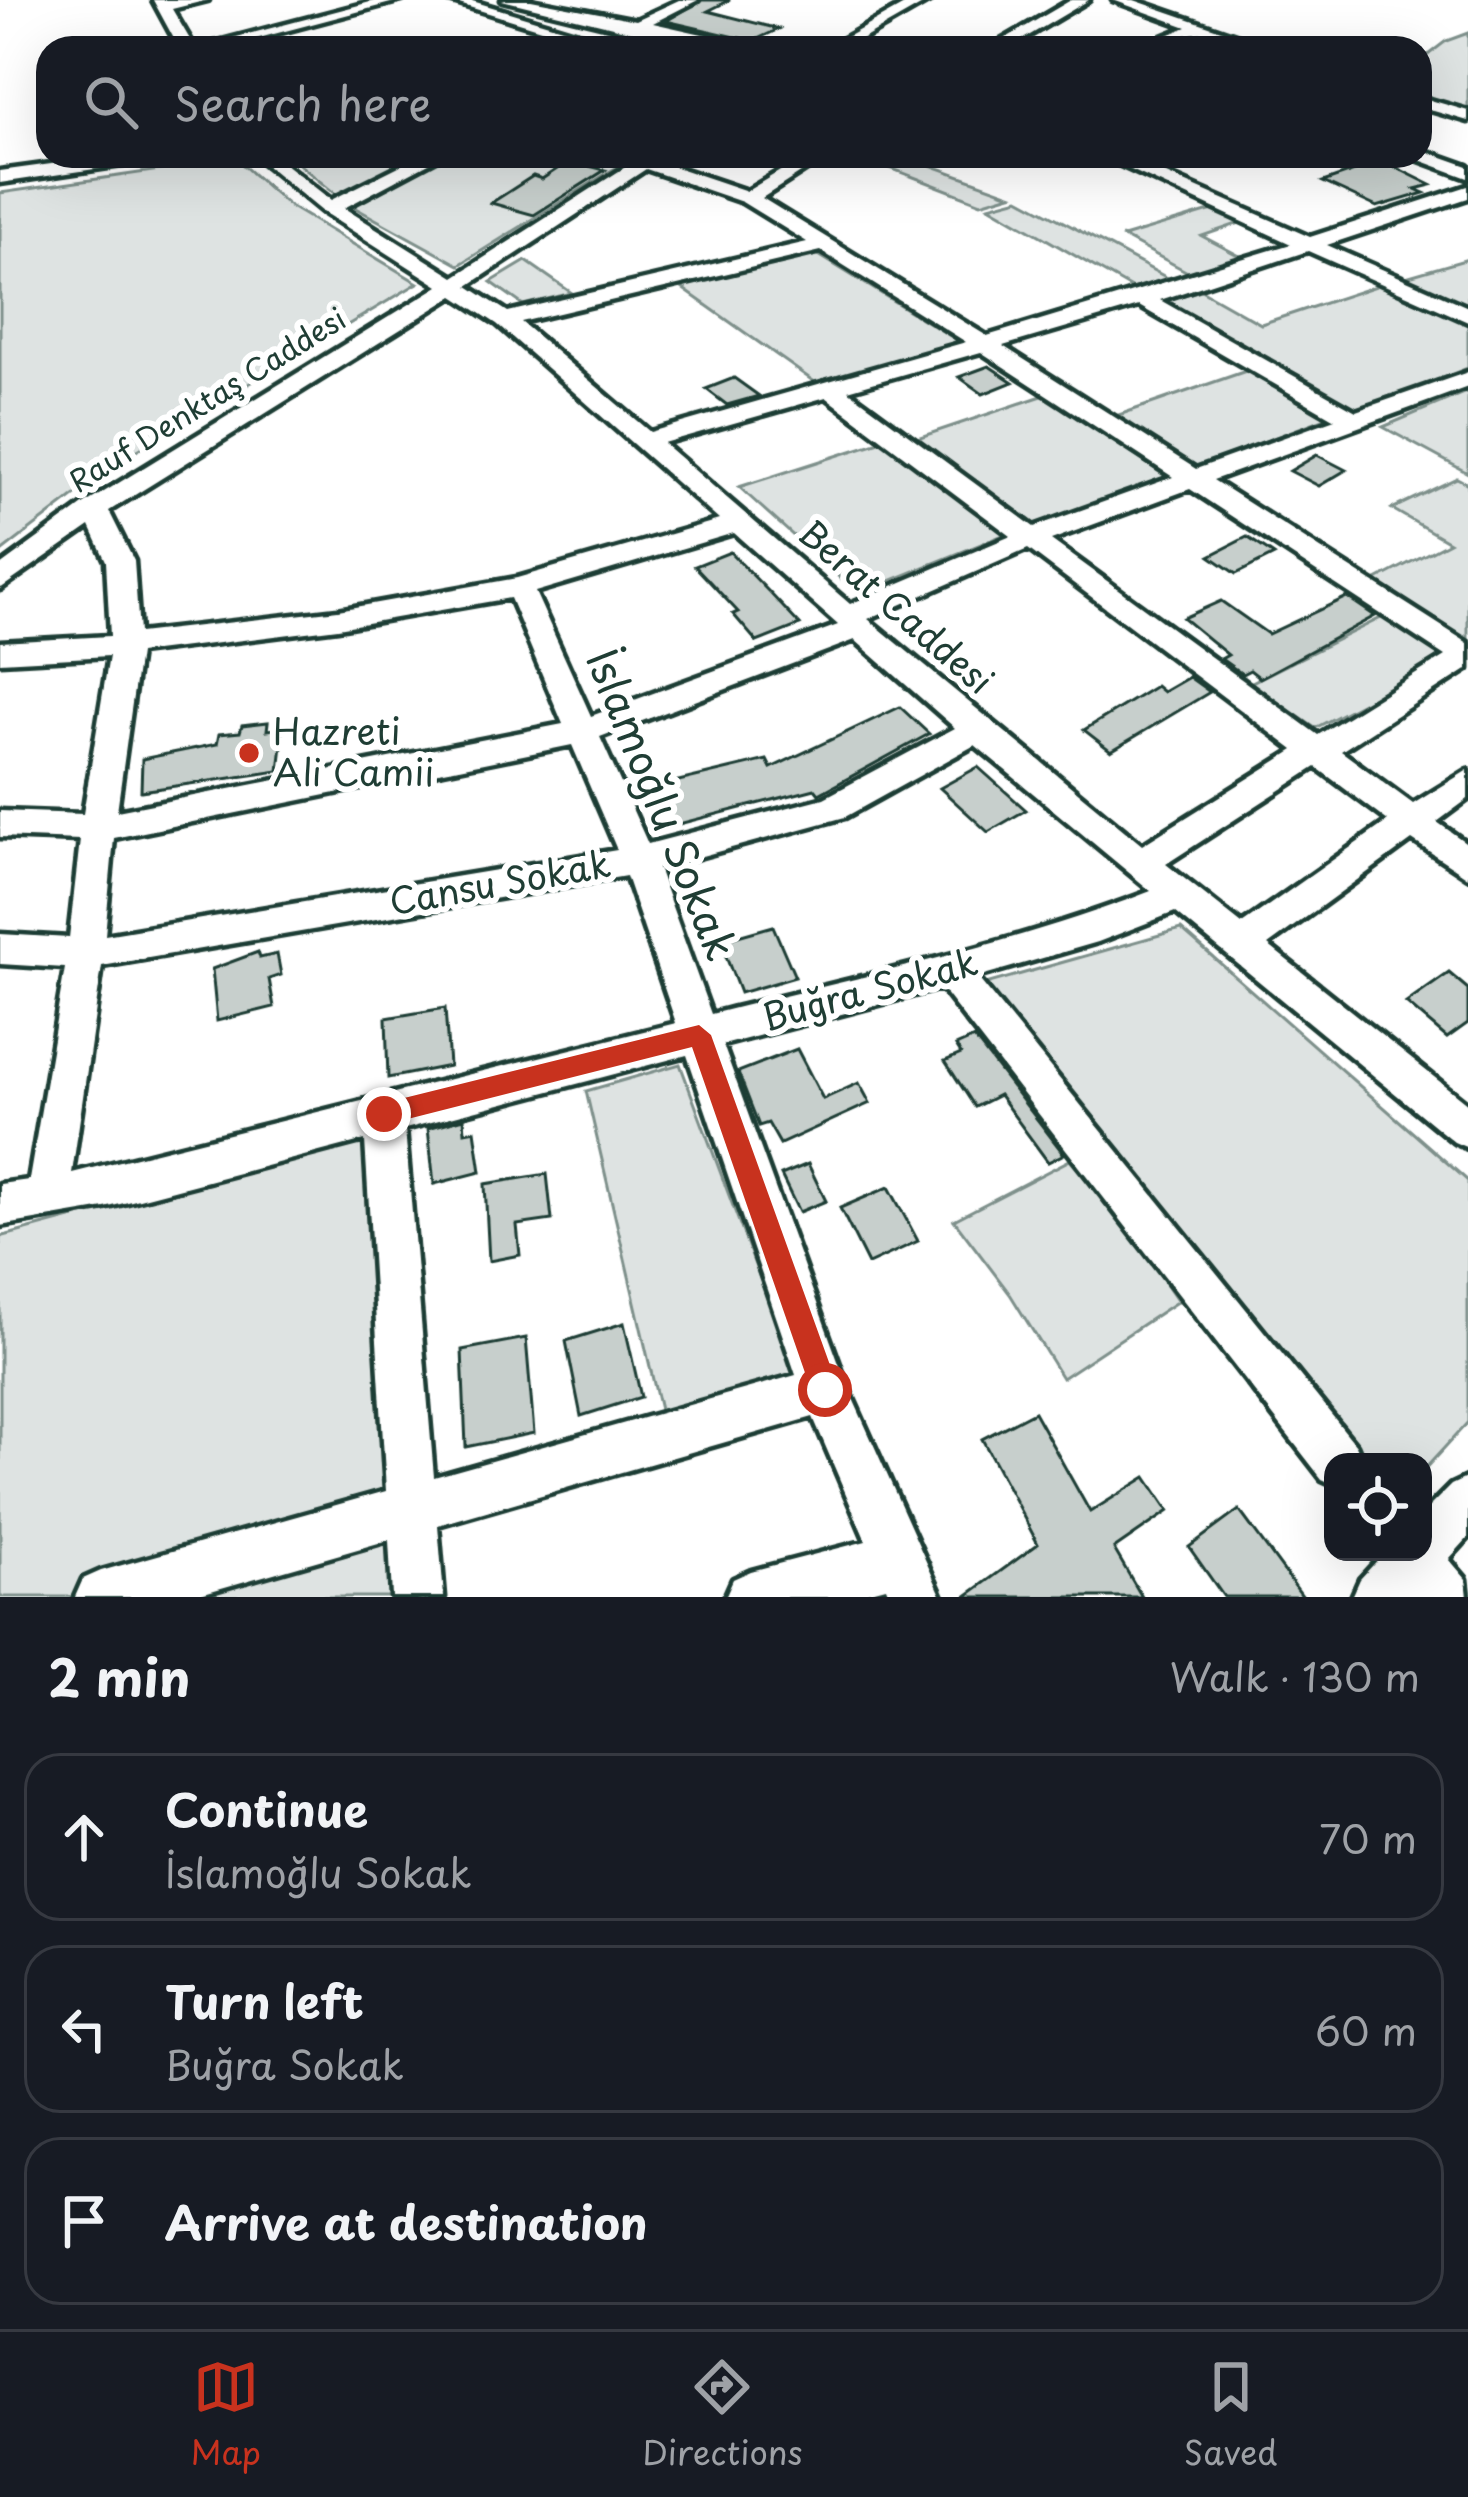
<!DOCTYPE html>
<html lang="en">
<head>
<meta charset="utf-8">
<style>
	:root { --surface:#171b24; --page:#242831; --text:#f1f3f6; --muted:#9ea1a6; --line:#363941; --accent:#c8321e }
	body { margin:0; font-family:"Playpen Sans",sans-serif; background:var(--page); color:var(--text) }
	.controls { position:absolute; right:36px; bottom:36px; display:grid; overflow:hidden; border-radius:24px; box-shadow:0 12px 48px #0002 }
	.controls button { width:108px; height:108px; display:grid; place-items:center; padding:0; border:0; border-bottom:3px solid var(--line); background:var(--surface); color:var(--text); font:60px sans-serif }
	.stop { position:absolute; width:36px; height:36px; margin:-27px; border:9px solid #c8321e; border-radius:50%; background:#fff }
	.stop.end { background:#c8321e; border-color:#fff; box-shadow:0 3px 12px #0008 }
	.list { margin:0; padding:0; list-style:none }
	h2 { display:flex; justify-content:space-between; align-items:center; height:156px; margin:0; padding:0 48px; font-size:51px }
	h2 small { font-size:39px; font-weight:400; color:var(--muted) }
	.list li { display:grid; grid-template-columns:78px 1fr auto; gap:36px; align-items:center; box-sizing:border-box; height:168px; margin:0 24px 24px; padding:0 24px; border:3px solid var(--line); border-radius:36px }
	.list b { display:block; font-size:45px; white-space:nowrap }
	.list p { margin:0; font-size:39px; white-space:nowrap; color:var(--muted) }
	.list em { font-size:39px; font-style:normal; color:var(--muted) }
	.icon { flex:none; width:66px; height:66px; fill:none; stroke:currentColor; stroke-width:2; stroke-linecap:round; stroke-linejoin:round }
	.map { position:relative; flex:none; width:1468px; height:1597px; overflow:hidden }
	.search { position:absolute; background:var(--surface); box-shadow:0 12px 48px #0002; left:36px; right:36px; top:36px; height:132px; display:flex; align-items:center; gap:30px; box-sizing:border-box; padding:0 42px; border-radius:36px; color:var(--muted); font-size:45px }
	.sheet { height:732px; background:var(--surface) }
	nav { display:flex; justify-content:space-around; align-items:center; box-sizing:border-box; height:168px; border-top:3px solid var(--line); background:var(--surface); font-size:33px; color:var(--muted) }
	nav a { display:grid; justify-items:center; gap:6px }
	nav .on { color:var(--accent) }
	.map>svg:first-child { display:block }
</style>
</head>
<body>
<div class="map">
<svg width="1468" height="1597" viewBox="0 0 1468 1597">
	<rect width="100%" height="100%" fill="#fff"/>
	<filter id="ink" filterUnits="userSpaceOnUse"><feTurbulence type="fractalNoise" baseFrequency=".00833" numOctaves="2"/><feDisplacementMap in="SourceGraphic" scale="24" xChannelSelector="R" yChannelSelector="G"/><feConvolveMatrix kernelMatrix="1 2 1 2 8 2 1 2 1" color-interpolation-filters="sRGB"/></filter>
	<g filter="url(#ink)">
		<!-- green -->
		<g fill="#dee3e2" stroke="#7e908b" stroke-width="3">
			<path d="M1468 33V110L1420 97V61L1446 41Z"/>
			<path d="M289 156H420L339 197Z"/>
			<path d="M443 156H610L627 161 459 265 350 205Z"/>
			<path d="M859 156H905L1011 194 981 203Z"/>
			<path d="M236 159 288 205 418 283 121 460 0 553V193Z"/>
			<path d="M1019 198 1173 281 1136 291 989 206Z"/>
			<path d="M1213 210 1243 222 1202 236 1247 260 1195 276 1123 237Z"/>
			<path d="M817 254 960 342 816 383 675 283Z"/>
			<path d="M1468 259V308L1402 278Z"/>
			<path d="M526 261 572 293 523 305 491 282Z"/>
			<path d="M1379 285 1468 324V368L1358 411 1160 302 1201 290 1261 324Z"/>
			<path d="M1249 370 1334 415 1186 471 1110 418Z"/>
			<path d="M1468 391V473L1383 427Z"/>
			<path d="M1045 395 1167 477 1032 527 914 439Z"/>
			<path d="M883 441 1006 534 858 594 739 487Z"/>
			<path d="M1457 478 1468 484V641L1373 582 1449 542 1392 509Z"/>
			<path d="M1383 617 1448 658 1315 728 1250 683Z"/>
			<path d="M1181 929 1468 1181V1422L1423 1471V1462H1358L982 985Z"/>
			<path d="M680 1064 799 1383 664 1427 586 1091Z"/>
			<path d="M375 1137 395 1597H0V1237Z"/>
			<path d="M1070 1160 1131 1233 1178 1301 1062 1378 1010 1294 954 1220Z"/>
		</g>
		<!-- building -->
		<g fill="#c7cfcc" stroke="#1f3d34" stroke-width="3">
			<path d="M702 0H730L708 11 779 29 753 41 666 21Z"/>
			<path d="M569 161 605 170 534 215 491 203 533 176 542 179Z"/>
			<path d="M1383 161 1431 185 1415 189 1424 193 1377 207 1323 182Z"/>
			<path d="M989 366 1013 382 983 394 959 377Z"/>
			<path d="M734 378 759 396 727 405 706 389Z"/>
			<path d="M1317 455 1346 470 1319 486 1290 471Z"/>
			<path d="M1247 537 1274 555 1236 574 1210 556Z"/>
			<path d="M730 552 769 592 800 625 757 642 733 614 738 612 695 566Z"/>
			<path d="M1347 597 1375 616 1260 678 1250 670 1242 674 1221 659 1228 655 1183 618 1221 601 1268 634Z"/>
			<path d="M1189 677 1210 692 1111 751 1084 730 1156 686 1163 692Z"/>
			<path d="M900 707 929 734 819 794 815 789 671 826 653 787 767 760 771 768Z"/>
			<path d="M268 722 267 730 284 728 279 771 141 791 142 759 217 744 219 734 240 732 242 725Z"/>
			<path d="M978 767 1026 810 988 832 940 788Z"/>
			<path d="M773 926 795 977 740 993 720 941Z"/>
			<path d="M258 952 260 958 277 954 281 975 269 979 274 1007 217 1021 212 969Z"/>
			<path d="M1449 973 1468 989V1023L1447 1038 1406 1003Z"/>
			<path d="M445 1008 449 1066 388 1078 386 1018Z"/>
			<path d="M974 1038 1064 1154 1048 1162 999 1095 975 1107 945 1061 961 1054 956 1046Z"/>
			<path d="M797 1049 823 1099 859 1083 870 1103 780 1144 768 1123 759 1126 738 1072Z"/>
			<path d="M464 1118 465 1132 475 1130 481 1172 434 1184 428 1128Z"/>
			<path d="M808 1164 826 1201 799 1212 781 1175Z"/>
			<path d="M547 1174 552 1220 517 1225 520 1255 489 1261 485 1184Z"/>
			<path d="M889 1187 918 1241 868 1264 840 1208Z"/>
			<path d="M624 1323 641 1397 581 1416 566 1341Z"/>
			<path d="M526 1338 534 1433 466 1447 462 1350Z"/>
			<path d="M1034 1412 1090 1512 1146 1477 1169 1511 1114 1549 1142 1597H965L1038 1544 982 1439Z"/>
			<path d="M1239 1510 1303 1597H1224L1189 1547Z"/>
		</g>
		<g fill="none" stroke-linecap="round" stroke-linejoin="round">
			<!-- minor casing -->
			<g stroke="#1f3d34" stroke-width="9">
				<g id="minor">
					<path d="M153 0H208L172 9 195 48 378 0H402L221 48H179Z"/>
					<path d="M446 0H469L628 48H603Z"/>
					<path d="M502 0H531L636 20 679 0H698L653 23 765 48H733L633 32Z"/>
					<path d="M913 0H931L847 48H827Z"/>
					<path d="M1071 0H1089L1008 48H989Z"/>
					<path d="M1113 0H1134L1273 48C1247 48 1228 35 1204 33 1183 31 1159 48 1136 48L1187 27Z"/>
					<path d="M1420 97 1468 111V121L1420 107Z"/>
					<path d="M1420 149 1468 166V178L1414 158 1420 156Z"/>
					<path d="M110 156H158L149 161 0 183V171Z"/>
					<path d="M255 156H275L331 200 419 156H442L344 208 454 277 630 164 615 156H663L658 161 747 191 805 156H827L762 198 987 336 1291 244 1101 156H1125L1310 237 1468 186V198L1327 245 1468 307V322L1308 251 1160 300 1356 411 1468 372V387L1213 480 1468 643V669L1341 751 1413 804 1468 770V799L1437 822 1468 844V877L1412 840 1268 945 1468 1104V1148L1454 1142 1175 912 1098 942 977 977 1356 1445 1363 1462H1333V1484L1322 1479 941 988 723 1045 846 1383 942 1597H890L886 1587 848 1597H725L733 1579 751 1571 866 1541 813 1417 438 1525 444 1597H392L389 1540 190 1597H75L83 1579 101 1571 386 1491 365 1140 105 1208 0 1226V1184L29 1180 65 968 0 964V934L69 938 80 840 0 837V811L83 814 109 656 0 662V642L110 636 106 561 90 526 0 589V566L86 503 439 286 323 212ZM646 169 742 202 807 242 508 312 468 286ZM821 251 966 342 650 432 521 322ZM454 296 497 324 719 520 517 578 338 610 139 633 134 561 109 511ZM1139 306 1335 419 1196 469 1003 346ZM981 352 1173 477 1034 527 848 390ZM826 397 1011 536 850 604 663 443ZM1190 489 1445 656 1318 735 1051 540ZM734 533 838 625 591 716 535 592ZM1028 549 1294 750 1142 845 868 619ZM510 598 563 724 117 811 139 653 338 628ZM855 640 955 728 824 798 648 844 600 737ZM572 745 617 850 105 935 114 838ZM975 745 1151 891C1009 946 858 977 711 1014L658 868 845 817ZM1316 767 1388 821 1242 924 1166 864ZM626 876 676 1023 72 1173 102 966ZM687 1055 796 1375 434 1477 405 1129Z"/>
					<path d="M1468 1477V1538L1449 1559 1466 1579 1468 1597H1352L1360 1579 1385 1552H1423V1513L1451 1485Z"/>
				</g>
			</g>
			<!-- minor -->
			<use href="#minor" fill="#fff" fill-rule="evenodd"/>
		</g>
	</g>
	<!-- route -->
	<path fill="#c8321e" d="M699 1025 711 1035 839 1390 835 1400 825 1404 815 1400 811 1390 692 1047 384 1125 372 1114 384 1103Z"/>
	<!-- markers -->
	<circle fill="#c8321e" stroke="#fff" stroke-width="4.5" cx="249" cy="753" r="12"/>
	<g text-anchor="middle" stroke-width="12" stroke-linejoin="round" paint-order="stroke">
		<!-- far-street labels -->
		<g font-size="30" fill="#1f3d34" stroke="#fff">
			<text transform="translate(208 401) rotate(-32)" y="10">Rauf Denktaş Caddesi</text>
		</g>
		<!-- street labels -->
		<g font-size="36" fill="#1f3d34" stroke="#fff">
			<text transform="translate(896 607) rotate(41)" y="13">Berat Caddesi</text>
			<text transform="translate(500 883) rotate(-10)" y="13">Cansu Sokak</text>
			<text transform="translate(870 990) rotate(-15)" y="13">Buğra Sokak</text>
		</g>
		<!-- poi labels -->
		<g font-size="36" fill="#1f3d34" stroke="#fff" text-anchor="start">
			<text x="273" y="745">Hazreti<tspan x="273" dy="41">Ali Camii</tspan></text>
		</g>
		<!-- near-street labels -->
		<g font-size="42" fill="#1f3d34" stroke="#fff">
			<text transform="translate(661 805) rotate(68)" y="15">İslamoğlu Sokak</text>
		</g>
	</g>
</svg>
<div class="controls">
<button><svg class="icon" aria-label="locate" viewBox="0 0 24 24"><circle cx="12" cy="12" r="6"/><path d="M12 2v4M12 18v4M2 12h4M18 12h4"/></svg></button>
</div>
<div class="stop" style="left:825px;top:1390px"></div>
<div class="stop end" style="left:384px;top:1114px"></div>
<div class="search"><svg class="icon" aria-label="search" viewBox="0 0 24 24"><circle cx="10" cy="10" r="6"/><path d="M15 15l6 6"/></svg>Search here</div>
</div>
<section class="sheet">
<h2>2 min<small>Walk · 130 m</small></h2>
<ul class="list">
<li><svg class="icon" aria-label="ahead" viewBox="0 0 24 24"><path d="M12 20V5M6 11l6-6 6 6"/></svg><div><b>Continue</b><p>İslamoğlu Sokak</p></div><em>70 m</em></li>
<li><svg class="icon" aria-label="left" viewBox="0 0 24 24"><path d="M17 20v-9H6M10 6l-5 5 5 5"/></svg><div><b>Turn left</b><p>Buğra Sokak</p></div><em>60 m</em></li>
<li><svg class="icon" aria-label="arrive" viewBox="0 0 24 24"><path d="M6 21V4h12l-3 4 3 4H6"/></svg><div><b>Arrive at destination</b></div></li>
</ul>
</section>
<nav>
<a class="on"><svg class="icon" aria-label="map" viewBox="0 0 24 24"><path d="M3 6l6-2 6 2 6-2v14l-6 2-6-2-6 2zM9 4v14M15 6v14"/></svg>Map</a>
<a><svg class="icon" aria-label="directions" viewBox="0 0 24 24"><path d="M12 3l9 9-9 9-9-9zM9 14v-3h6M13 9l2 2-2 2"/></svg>Directions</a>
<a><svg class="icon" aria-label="saved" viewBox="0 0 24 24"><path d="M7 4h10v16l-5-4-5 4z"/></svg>Saved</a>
</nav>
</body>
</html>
